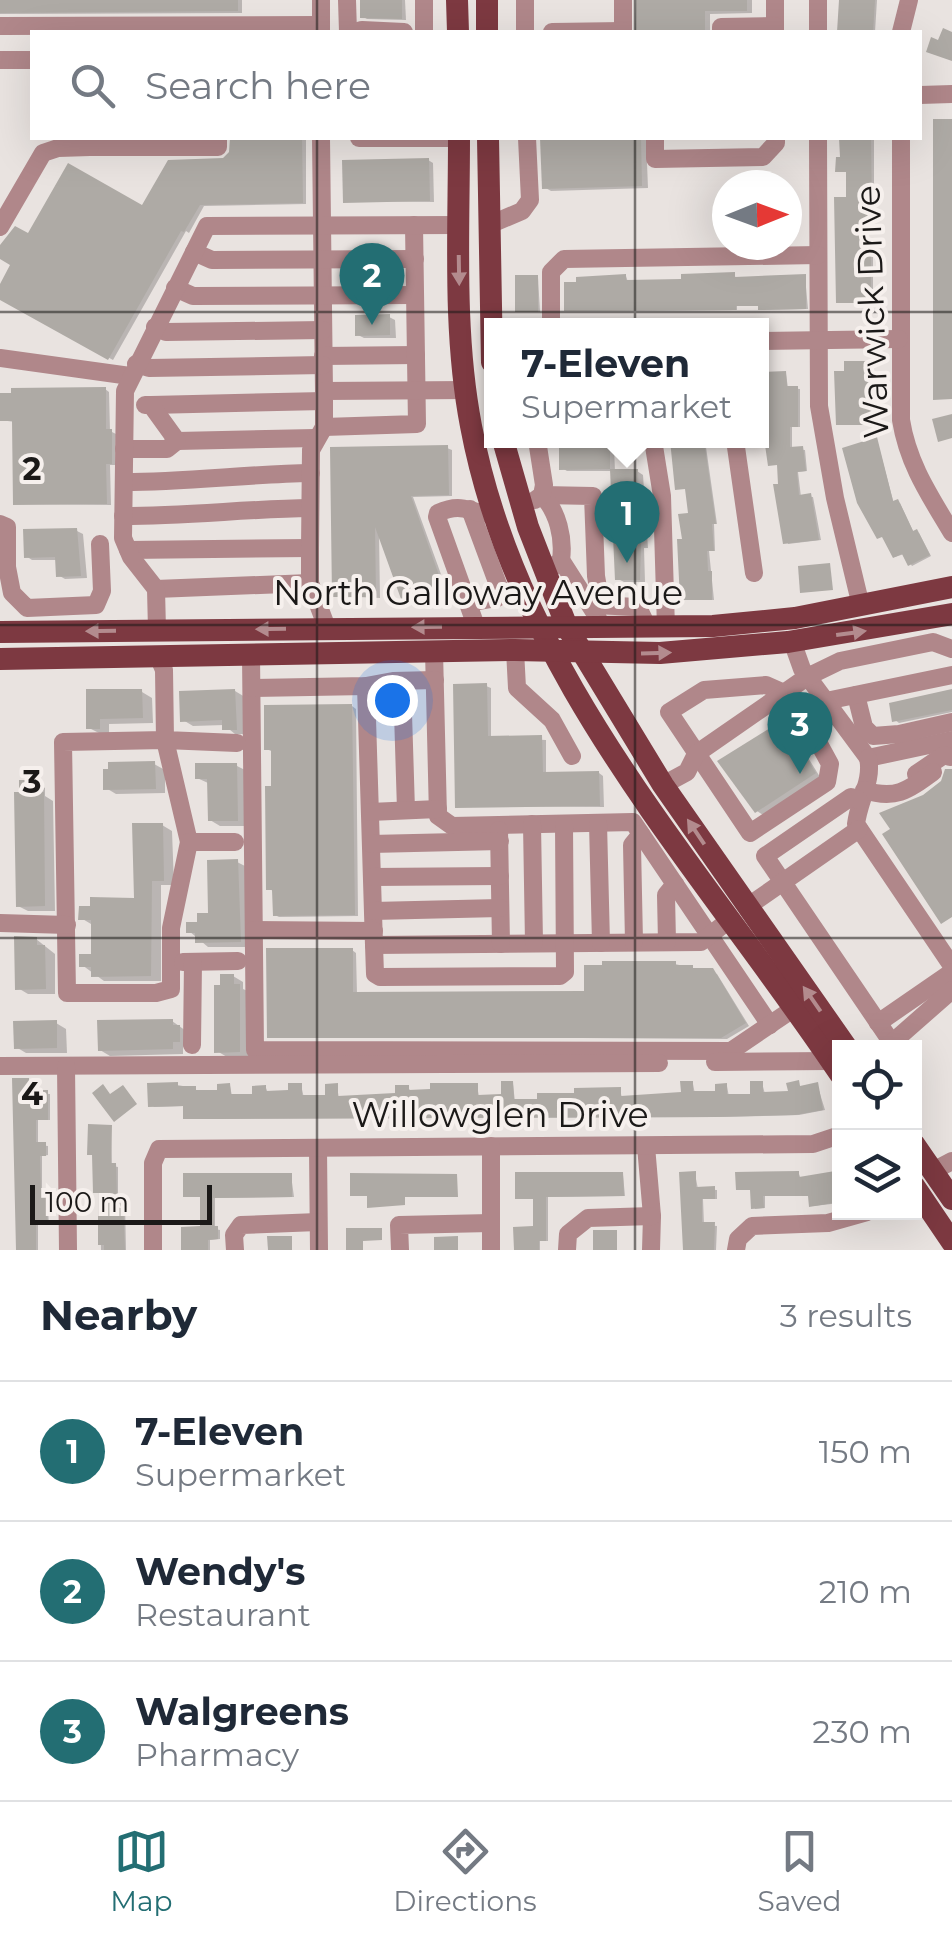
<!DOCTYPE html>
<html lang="en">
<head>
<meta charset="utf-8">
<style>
	:root { --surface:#fff; --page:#f6f6f7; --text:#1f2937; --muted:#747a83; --line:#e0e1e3; --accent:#236e73 }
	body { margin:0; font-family:Montserrat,sans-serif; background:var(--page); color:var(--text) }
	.controls { position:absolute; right:30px; bottom:30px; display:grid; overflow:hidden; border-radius:0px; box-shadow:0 10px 40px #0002 }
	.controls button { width:90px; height:90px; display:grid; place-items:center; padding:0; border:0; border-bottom:2px solid var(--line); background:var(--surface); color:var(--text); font:50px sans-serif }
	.compass { position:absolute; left:712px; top:170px; width:90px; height:90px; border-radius:50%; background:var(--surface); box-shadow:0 10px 40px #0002; rotate:89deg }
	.scale { position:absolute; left:30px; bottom:25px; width:182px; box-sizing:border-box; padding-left:10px; border:5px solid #1b1918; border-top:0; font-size:28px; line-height:35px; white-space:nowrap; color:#1b1918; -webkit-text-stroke:8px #f6f0ed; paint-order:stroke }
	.you { position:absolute; left:392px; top:700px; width:35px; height:35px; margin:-25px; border:8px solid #fff; border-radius:50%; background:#1a73e8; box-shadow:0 0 0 15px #1a73e833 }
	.badge { display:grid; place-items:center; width:65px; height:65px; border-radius:50%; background:var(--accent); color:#fff; font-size:32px; font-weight:700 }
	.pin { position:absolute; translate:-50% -82px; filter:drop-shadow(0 2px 5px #0008) }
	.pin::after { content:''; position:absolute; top:52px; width:35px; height:30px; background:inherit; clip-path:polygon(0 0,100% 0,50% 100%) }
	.popup { position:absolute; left:484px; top:318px; width:285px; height:130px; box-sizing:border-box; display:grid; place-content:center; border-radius:0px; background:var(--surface); filter:drop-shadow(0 2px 8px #0005); font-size:32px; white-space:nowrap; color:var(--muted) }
	.popup b { font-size:38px; color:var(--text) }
	.popup::after { content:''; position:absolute; left:50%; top:100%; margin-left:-20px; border:20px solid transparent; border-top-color:var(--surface) }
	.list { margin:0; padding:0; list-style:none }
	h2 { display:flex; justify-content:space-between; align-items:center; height:130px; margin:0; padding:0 40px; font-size:42px }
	h2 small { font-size:32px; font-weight:400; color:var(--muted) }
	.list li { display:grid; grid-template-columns:65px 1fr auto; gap:30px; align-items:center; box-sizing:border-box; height:140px; padding:0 40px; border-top:2px solid var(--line) }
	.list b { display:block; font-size:38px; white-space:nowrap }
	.list p { margin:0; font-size:32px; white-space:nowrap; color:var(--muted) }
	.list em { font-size:32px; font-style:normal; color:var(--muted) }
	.icon { flex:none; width:55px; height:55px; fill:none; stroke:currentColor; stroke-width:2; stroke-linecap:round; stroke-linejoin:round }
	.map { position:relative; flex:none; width:952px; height:1250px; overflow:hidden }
	.search { position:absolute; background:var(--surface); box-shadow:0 10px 40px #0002; left:30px; right:30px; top:30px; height:110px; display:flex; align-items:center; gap:25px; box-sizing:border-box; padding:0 35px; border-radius:0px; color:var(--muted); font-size:38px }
	.sheet { height:550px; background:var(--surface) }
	nav { display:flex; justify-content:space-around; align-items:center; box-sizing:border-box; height:140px; border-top:2px solid var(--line); background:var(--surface); font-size:28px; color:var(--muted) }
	nav a { display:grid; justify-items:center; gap:5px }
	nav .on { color:var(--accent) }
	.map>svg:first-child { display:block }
</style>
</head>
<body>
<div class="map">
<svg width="952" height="1250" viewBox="0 0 952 1250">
	<rect width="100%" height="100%" fill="#e9e3e0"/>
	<!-- shadow -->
	<g fill="#0003">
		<path d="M0 0H242V13L0 14Z"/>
		<path d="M360 0H405L406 20 367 19 362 16Z"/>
		<path d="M636 0H752V13L710 14V32H636Z"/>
		<path d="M842 0H877L875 32H841Z"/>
		<path d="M233 138H306V204L204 206 189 233 186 231 113 360 0 298V289L14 264 0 257V251L29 237 143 209 224 161 232 153Z"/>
		<path d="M542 138H646L648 188 551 191 544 187Z"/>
		<path d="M842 138H874V218H865L866 246 873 247V303L839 302 848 199V172L842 159Z"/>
		<path d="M428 160 433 163 434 202 346 201Z"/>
		<path d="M734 275 737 279 805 276 808 309 763 310 760 306H737V310L568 311 626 276 628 282 684 281Z"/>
		<path d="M538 277 540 312H520Z"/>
		<path d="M389 317 395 320 396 338H364L358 335Z"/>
		<path d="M869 363 872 425H841L838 424Z"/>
		<path d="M786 374 788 388 800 389V427H792V449L805 450 807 471 798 472 801 497H813L821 540 788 544 779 465 770 464Z"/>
		<path d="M105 389 109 392 110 431 116 434 115 465H110L111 505 16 504 15 422 0 420V396Z"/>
		<path d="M673 440H705L717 524H714L715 551H709L714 600 683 599 685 541 691 515 688 489H678Z"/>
		<path d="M877 440 894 504 900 503 914 533H919L931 556 912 566 904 554 895 557 885 537H879Z"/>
		<path d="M609 444 614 447 615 471H637L643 475 648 548H644L645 582H624L618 579 612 471H567L562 468Z"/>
		<path d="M447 448 452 450V496L413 497 450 599 408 600 403 597 379 533 380 598 335 596 333 449Z"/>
		<path d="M77 531 83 534 87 578 65 579 58 575V560H32L26 556Z"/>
		<path d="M486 686 491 688V738L546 740V774L599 773 603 776 604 807 457 806Z"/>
		<path d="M235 691 245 697 246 734H235L224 725 193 726 183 720Z"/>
		<path d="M88 692H142L152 698 153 723 109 724V733H99L89 728Z"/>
		<path d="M952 692V712L899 723 895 720Z"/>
		<path d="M352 706 356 709 358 916 279 917 275 915 273 891 268 888 274 788 271 751 267 749Z"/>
		<path d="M783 723 789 727 820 777 763 815 757 811Z"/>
		<path d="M154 764 165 770V793L116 794 106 788Z"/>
		<path d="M237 766 247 771V826H220L210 820 208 783 197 778Z"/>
		<path d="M35 782 45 788V796L53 801 55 911H28L18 906Z"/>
		<path d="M162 825 172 831 174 885H161V981H104L82 965 93 956 91 924 81 918 136 900Z"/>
		<path d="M237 862 247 867 251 947H208L189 931 211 916Z"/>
		<path d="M36 939 55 954V994H28L18 988Z"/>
		<path d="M352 950 356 953 357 994H587L675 964 717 974 749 1026 727 1039 270 1036Z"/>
		<path d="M233 976 243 982V989L250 992V1057H227L217 1051Z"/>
		<path d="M172 1021 189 1033V1047H183V1054L110 1056 100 1050Z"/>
		<path d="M56 1023 66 1029 67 1053H26L16 1047Z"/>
		<path d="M28 1081 31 1093 50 1094V1120H38V1145L48 1146V1155L42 1156V1191L47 1193 49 1225H38V1250H18Z"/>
		<path d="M762 1083 765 1094H791L798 1083 801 1088 817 1084 825 1110 799 1115 720 1117 188 1119 185 1106 153 1107 177 1085 195 1088 198 1093H220L230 1086 232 1096H255L266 1088 268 1093H291L301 1085 304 1098H328L337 1086 339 1099 398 1096 408 1087 411 1092 477 1085 479 1097H504L513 1084 515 1102 620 1090 622 1098 683 1095 693 1084 695 1094 718 1093 727 1086 729 1097 753 1096Z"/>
		<path d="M111 1128 112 1166 118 1167V1201L125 1202 126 1250H101L100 1193Z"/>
		<path d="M695 1174 698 1189 717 1190V1199H703L704 1225 717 1226 716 1250H684Z"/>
		<path d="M799 1174 801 1179 840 1176V1203L814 1206 810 1195 765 1196V1208L755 1209 753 1189Z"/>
		<path d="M291 1175 294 1197 215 1198V1229L220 1230V1239L210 1240V1250H184L203 1229 202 1196Z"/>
		<path d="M623 1175 625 1196 548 1197V1241H540V1250H516L536 1229V1199L517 1198Z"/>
	</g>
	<!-- building -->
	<g fill="#aeaaa5">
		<path d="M0 0H238V11L0 13Z"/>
		<path d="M360 0H402V19L360 18Z"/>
		<path d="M636 0H747V11H705V32H635Z"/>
		<path d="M839 0H875L873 32H837Z"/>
		<path d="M943 28 952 32V61L926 52 931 37 938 40Z"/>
		<path d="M933 119H952V399L933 400Z"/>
		<path d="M230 138H302L303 203 200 205 184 232 181 231 108 360 0 300V284L10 265 0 259V245L15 226 28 233 68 163 142 205 168 160 223 158 229 152Z"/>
		<path d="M540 138H641L642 186 542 189Z"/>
		<path d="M839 138H871L872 218H864V243H871V303H836L834 197H846V172H835L836 157H840Z"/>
		<path d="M429 158 430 201 343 203 342 160Z"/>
		<path d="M735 272V277L806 274V309L758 310V306H736V310L564 311V282H576V277L626 274V280L681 279V274Z"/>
		<rect x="515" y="275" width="23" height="37"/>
		<path d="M390 314V335L355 336V315Z"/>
		<path d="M844 361H869L870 425H836L834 371H844Z"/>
		<path d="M786 371 787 386H798V427H790V447L803 446 806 471 797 472 799 495 811 493 819 540 783 544 773 484H778L777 465 768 466 764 438 762 372Z"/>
		<path d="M106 387V429H112V464H106L107 504 13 505 12 421H0V393H11V388Z"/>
		<path d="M952 414V438L938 442 932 419Z"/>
		<path d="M877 437 893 501 898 499 913 531 917 529 930 555 908 566 902 554 893 558 882 537 877 539 857 503 842 448Z"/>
		<path d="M670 440H704L716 524H712L714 551H707L708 571H712V600H680L677 539H682L678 514 688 513 685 489 675 490Z"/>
		<path d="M559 442H610V469L559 470Z"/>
		<path d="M448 445 449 495 411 496 447 598 401 599 375 527 376 597H332L330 447Z"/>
		<path d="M610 469H638L639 512H642L640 580H615Z"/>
		<path d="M77 528 81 576 56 577 55 557 24 558 23 529Z"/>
		<path d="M830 563 833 590 800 593 798 566Z"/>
		<path d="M487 683 488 736 542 735 543 772 599 771 600 806 455 808 453 684Z"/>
		<path d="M86 689H142L143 718 100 719V729H86Z"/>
		<path d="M235 689 237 730H222V720L180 722 179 691Z"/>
		<path d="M952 689V710L892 722 889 703Z"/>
		<path d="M352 704 355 915 273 916 272 890H266L265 786H271V750H264V705Z"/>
		<path d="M783 720 816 773 755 813 717 761Z"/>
		<path d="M155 761 156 789 103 790V769H108V762Z"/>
		<path d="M195 763H237L238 821H208L207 779H195Z"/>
		<path d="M945 769H952V917L941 924 882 834 890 829 879 813 923 795 941 781Z"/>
		<path d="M19 780H36V793L44 792 45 906 16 907 14 792H19Z"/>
		<path d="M132 823H163L164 881H152L151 976 91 977V967H79V954H91V920H78L79 906H90V897L134 898Z"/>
		<path d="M238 859 241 942 195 943V933H186V922H197V913H208L207 860Z"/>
		<path d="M14 936 37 937V945H45L46 989 15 990Z"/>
		<path d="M266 948H353V992L584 991V965H602V961H676V965H693V968H713L746 1023 721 1038H267Z"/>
		<path d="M220 974H234V984H240V1052L214 1053V985H220Z"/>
		<path d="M173 1019V1025H180V1042H173V1049L98 1051 97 1020Z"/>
		<path d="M57 1020V1048L14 1049 13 1021Z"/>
		<path d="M12 1078H29V1090H48V1120H36V1142H46V1156H40L41 1189H45L48 1225H36V1250H16Z"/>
		<path d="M799 1080 800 1086 818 1082 823 1110 795 1115 715 1117 218 1119H183V1106L148 1107 147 1083 178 1082V1086H196V1090H217V1084L230 1083 231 1094H252V1086L266 1085V1091L288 1090V1083H302V1095H325V1084L338 1083V1096L395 1093V1085H409V1090L430 1089V1083H478V1095L501 1094V1081H513L514 1099H537V1093H574V1088L621 1087V1096L681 1092 680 1081H693V1091H715V1084L727 1083V1094H750V1081H763V1092L788 1091 786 1083Z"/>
		<path d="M103 1084 110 1094 123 1085 137 1104 114 1122 92 1093Z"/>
		<path d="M88 1124 112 1125 111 1163H116L117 1199 123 1198 125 1250H104V1245H98V1193H93L92 1155H87Z"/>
		<path d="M696 1171V1187L715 1186V1199H702V1222H715L714 1250H683L679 1172Z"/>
		<path d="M799 1171V1177L835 1171 839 1202 809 1207 808 1196H763L764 1208 751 1209 750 1190H736L735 1172Z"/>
		<path d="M515 1172H623L624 1196 546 1197V1241H539V1250H514L513 1227 533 1226V1199H515Z"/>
		<path d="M183 1173H292V1197L213 1198 214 1226H218V1239L208 1240V1250H181V1227L200 1226V1197H183Z"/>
		<path d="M350 1173 457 1174 458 1197H405V1205L367 1208V1196H350Z"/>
		<path d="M346 1228H382V1240L363 1241V1250H346Z"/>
		<rect x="593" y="1230" width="24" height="20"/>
		<path d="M267 1236H292V1250H268Z"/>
		<path d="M458 1236V1250H434V1237Z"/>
	</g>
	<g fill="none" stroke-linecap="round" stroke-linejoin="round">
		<!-- minor -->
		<g stroke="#b0878a" stroke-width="18">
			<path d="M321 0V32"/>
			<path d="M347 0 348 32"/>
			<path d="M525 0V32"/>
			<path d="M623 0V32"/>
			<path d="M775 0V32"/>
			<path d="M818 0V32"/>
			<path d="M0 26 321 25"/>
			<path d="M355 32 362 30 404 32"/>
			<path d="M424 32V0"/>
			<path d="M552 32 623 31"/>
			<path d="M721 32V27L775 26"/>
			<path d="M901 32 909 0"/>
			<path d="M0 60H32"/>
			<path d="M920 95 952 94"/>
			<path d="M321 138 324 391"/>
			<path d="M359 138H459"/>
			<path d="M655 138V159L763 157 776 143V138"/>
			<path d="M818 138 819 406 835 498 861 606"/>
			<path d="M901 138V420C908 464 930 496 952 533"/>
			<path d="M90 147H218V138"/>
			<path d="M489 225 522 211 530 200 527 138"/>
			<path d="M0 227 43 153 58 148 90 147V138"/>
			<path d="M194 252 212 260 415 259"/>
			<path d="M175 288 193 296 415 295"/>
			<path d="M551 326V272L564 259 818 255"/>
			<path d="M155 327 166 332 323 330"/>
			<path d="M762 341 899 339"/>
			<path d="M323 356 416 355"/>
			<path d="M0 358 130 376"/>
			<path d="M136 364 149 368 323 365"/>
			<path d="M151 405 324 401"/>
			<path d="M324 427 417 424 414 225"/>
			<path d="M653 440 662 496 666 628"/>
			<path d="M735 440 754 573"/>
			<path d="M177 441 315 438"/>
			<path d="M124 449H167L177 441 151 405H145"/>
			<path d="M124 482C187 482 248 474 311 473"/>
			<path d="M542 495 593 496 596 576 601 605"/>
			<path d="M542 495C558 512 564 538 561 560L545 574"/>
			<path d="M535 500 542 495 544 485 537 440"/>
			<path d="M123 516C186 516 247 509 310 508"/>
			<path d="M0 524 7 527V567"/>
			<path d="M128 550 310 548"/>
			<path d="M561 560 598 618"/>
			<path d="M0 567H7L12 593 27 608 96 605 102 591 100 544"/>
			<path d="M156 589 310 583"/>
			<path d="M468 603 497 598 500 590 470 509"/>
			<path d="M593 605 638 607 648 628"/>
			<path d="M476 626 437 517 438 513C467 500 470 517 495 513"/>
			<path d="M327 628 310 583V548L311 450 324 427V391L466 390"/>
			<path d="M157 630 156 589 131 557 123 538 125 391 207 226 459 225"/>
			<path d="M792 641 802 669 868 758 952 740"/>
			<path d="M515 650 517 688 552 720 572 756"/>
			<path d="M434 651 438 816 452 826 633 822 770 1025"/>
			<path d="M251 655 255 1050 731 1051 793 1009"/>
			<path d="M158 656 164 670 165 740 189 842 171 928V989L156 993H67L63 742 165 740 237 743"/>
			<path d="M402 681 406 810"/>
			<path d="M766 685 784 693 818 742 830 764 827 782 750 833 669 712 704 690Z"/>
			<path d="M366 686 374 945 701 942 728 921"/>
			<path d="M252 688 366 686 393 681 435 680"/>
			<path d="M856 695 864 727 873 736 899 734 952 722"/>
			<path d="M826 701 952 675"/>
			<path d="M868 758C873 780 859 800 856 824L952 966"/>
			<path d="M916 774 944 755 950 757"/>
			<path d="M663 785 687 772 696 754 807 677 840 661 933 642 952 649"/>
			<path d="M864 790C895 800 907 791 933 772"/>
			<path d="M859 800 851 797 765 856 892 1043"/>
			<path d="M370 812 438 809"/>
			<path d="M598 823 601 943"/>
			<path d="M532 824 534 943"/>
			<path d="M499 830 501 944"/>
			<path d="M189 842H235"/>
			<path d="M371 844 500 841"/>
			<path d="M372 877 500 876"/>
			<path d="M747 907 859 829"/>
			<path d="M373 911 500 908"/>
			<path d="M0 923 67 925"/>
			<path d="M254 930 374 931"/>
			<path d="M634 942 632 845 641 834"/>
			<path d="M667 942 666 895 675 884"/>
			<path d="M374 945 375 974 380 977 560 976 565 972 564 824"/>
			<path d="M183 962 238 961"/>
			<path d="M878 1023 952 972"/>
			<path d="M192 1045 193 962"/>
			<path d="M886 1048 952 990"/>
			<path d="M715 1062 831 1061"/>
			<path d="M0 1066 659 1063"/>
			<path d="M66 1066 68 1250"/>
			<path d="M646 1146 652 1216 651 1250"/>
			<path d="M318 1148 319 1250"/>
			<path d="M933 1171 952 1161"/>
			<path d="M153 1250V1163L159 1149 813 1144 840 1135"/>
			<path d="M235 1250 234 1235 241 1225 318 1222"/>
			<path d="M400 1250 399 1225 491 1223"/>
			<path d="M491 1250V1146"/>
			<path d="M567 1250 568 1234 588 1218 652 1216"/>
			<path d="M736 1250 738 1239 752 1226 828 1223 867 1212"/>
		</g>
		<!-- major -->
		<g stroke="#7d3941" stroke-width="22">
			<path d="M457 0 458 32"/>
			<path d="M487 32V0"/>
			<path d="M459 138C459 233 453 332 471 426 518 677 702 868 840 1074"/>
			<path d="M488 138 492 362"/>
			<path d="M503 440 528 527 567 627 663 785 847 1048"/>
			<path d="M0 632 713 626 795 618 952 587"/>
			<path d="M0 659 515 650 660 653 788 642 952 614"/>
			<path d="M914 1144 952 1199"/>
			<path d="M914 1186 952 1242"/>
		</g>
	</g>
	<!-- one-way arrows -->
	<defs><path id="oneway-solid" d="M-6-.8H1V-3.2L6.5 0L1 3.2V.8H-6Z" transform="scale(2.5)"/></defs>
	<g fill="#b38b8e">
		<use href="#oneway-solid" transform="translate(459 270) rotate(89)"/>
		<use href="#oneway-solid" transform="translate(427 627) rotate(179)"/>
		<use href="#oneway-solid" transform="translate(271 629) rotate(179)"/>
		<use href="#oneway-solid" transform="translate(101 631) rotate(179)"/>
		<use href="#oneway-solid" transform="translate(851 633) rotate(-8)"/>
		<use href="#oneway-solid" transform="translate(656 653) rotate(-2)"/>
		<use href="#oneway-solid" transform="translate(696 832) rotate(-124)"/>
		<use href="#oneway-solid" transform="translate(812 999) rotate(-125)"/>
	</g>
	<!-- grid -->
	<path fill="none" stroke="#1b1918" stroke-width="2.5" stroke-opacity="0.55" d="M317 0V32M635 0V32M317 138V1250M635 138V1250M0 312H952M0 625H952M0 938H952"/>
	<g text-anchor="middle" stroke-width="8" stroke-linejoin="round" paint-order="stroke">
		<!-- street labels -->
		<g font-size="35" fill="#1b1918" stroke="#f6f0ed">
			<text transform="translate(872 312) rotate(-92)" y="12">Warwick Drive</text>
			<text x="478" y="605">North Galloway Avenue</text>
			<text x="500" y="1127">Willowglen Drive</text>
		</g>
	</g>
	<g font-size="32" text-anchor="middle" font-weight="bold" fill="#1b1918" stroke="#f6f0ed" stroke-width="8" stroke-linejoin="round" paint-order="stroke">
		<text x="32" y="480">2</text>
		<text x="32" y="793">3</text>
		<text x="32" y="1105">4</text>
	</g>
</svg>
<div class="controls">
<button><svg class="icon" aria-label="locate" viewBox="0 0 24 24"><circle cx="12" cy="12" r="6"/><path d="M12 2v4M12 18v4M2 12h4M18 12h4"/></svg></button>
<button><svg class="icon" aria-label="layers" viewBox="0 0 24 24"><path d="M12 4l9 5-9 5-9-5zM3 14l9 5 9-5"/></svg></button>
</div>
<svg class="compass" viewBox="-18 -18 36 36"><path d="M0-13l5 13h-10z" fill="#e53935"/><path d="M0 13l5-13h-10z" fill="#747a83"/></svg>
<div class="scale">100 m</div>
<div class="you"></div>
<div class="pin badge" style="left:627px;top:563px">1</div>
<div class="popup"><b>7-Eleven</b>Supermarket</div>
<div class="pin badge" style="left:372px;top:325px">2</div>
<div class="pin badge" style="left:800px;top:774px">3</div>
<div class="search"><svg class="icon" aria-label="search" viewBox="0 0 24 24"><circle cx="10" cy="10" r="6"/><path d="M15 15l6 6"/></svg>Search here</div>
</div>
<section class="sheet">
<h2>Nearby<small>3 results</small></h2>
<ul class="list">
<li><span class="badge">1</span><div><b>7-Eleven</b><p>Supermarket</p></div><em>150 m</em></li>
<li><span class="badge">2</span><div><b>Wendy's</b><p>Restaurant</p></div><em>210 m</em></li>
<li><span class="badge">3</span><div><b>Walgreens</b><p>Pharmacy</p></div><em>230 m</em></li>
</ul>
</section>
<nav>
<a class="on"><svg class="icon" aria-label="map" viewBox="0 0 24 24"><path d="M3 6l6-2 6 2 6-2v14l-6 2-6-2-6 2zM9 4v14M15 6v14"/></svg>Map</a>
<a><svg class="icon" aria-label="directions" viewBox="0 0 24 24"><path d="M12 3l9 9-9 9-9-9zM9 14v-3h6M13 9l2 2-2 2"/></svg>Directions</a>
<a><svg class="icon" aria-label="saved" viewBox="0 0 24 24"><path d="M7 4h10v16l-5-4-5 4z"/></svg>Saved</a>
</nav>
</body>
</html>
